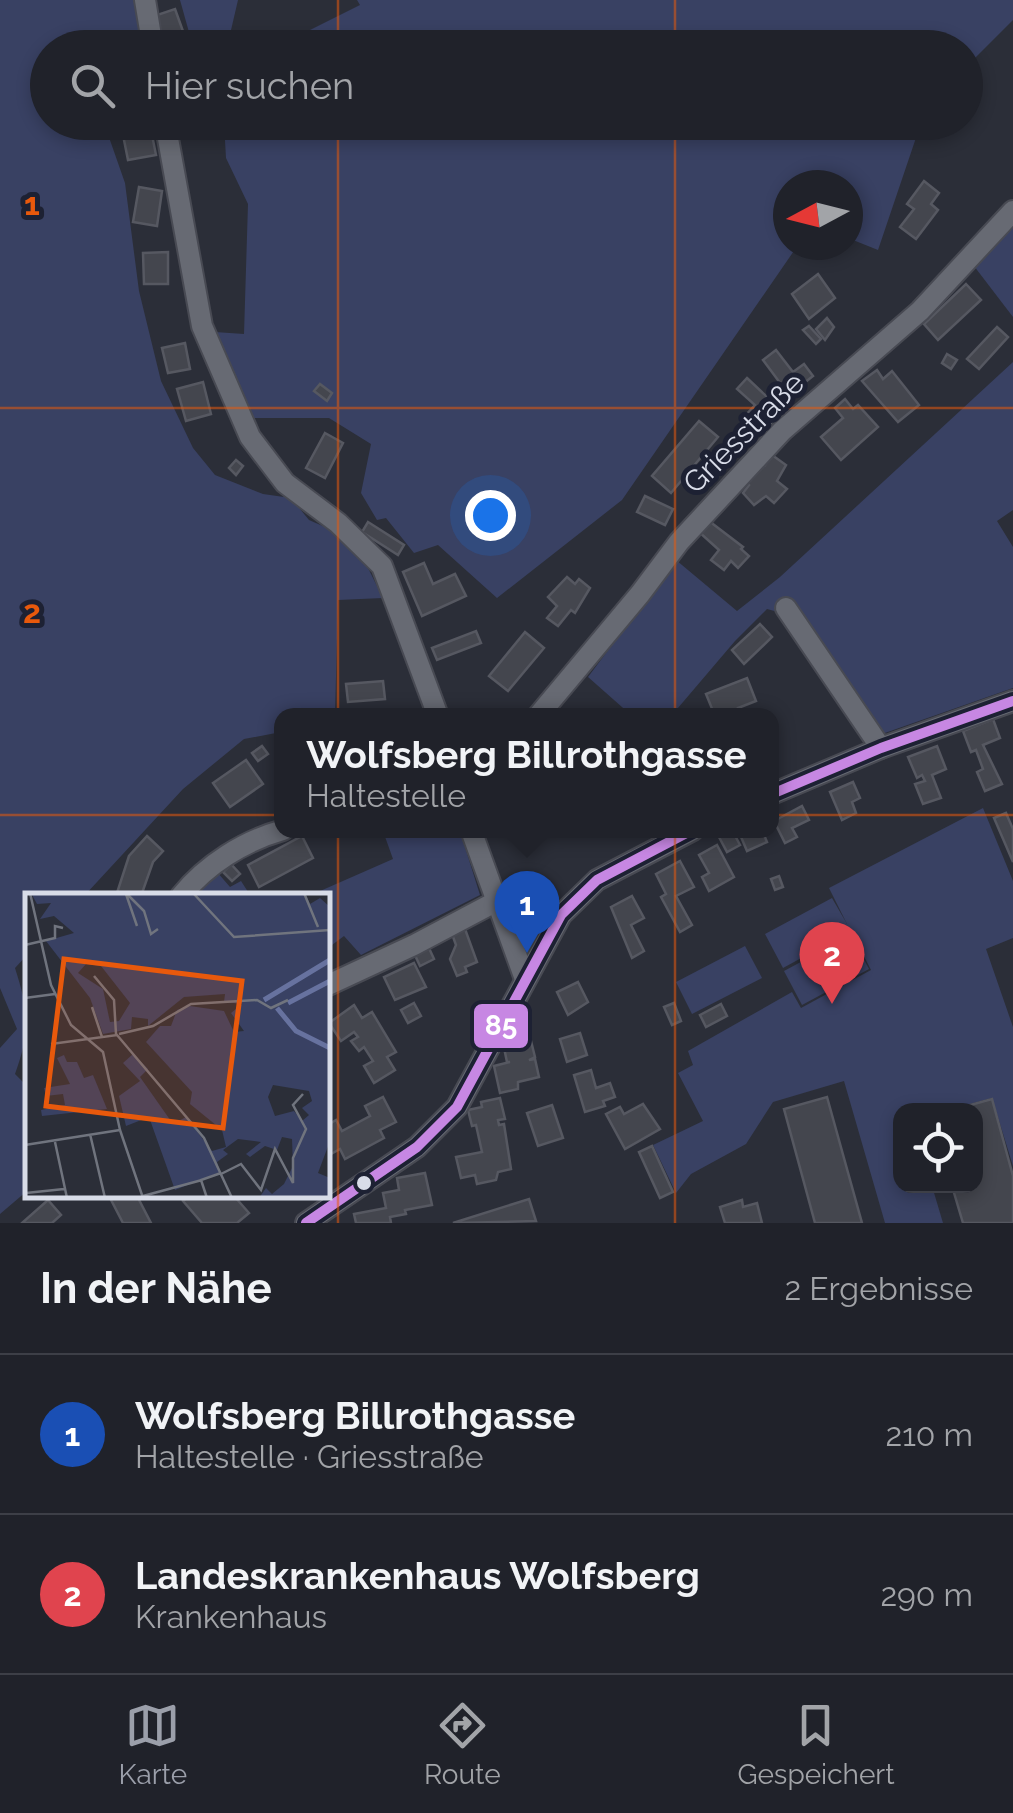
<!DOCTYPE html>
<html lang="de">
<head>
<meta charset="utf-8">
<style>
	:root { --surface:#20222a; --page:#2d2f36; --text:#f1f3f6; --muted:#a2a4a8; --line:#3d3f47; --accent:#9b9faa }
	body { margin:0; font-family:Raleway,sans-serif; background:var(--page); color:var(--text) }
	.controls { position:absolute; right:30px; bottom:30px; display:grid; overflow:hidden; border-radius:20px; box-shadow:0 5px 15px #0003 }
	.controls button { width:90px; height:90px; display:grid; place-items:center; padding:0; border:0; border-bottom:2px solid var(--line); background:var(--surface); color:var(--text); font:50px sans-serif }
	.compass { position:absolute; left:773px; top:170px; width:90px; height:90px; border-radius:50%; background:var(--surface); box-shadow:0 5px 15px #0003; rotate:263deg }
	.you { position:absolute; left:490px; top:515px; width:35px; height:35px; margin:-25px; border:8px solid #fff; border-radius:50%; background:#1a73e8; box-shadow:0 0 0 15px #1a73e833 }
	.badge { display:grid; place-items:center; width:65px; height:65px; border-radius:50%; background:var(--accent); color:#fff; font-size:32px; font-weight:700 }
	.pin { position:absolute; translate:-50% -82px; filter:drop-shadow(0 2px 5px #0008) }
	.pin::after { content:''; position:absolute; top:52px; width:35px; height:30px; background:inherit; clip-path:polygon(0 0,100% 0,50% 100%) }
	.popup { position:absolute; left:274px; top:708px; width:505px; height:130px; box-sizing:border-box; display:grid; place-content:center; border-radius:20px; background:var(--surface); filter:drop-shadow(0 2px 8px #0005); font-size:32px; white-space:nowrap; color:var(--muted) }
	.popup b { font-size:38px; color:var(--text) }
	.popup::after { content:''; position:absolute; left:50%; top:100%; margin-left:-20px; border:20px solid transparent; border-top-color:var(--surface) }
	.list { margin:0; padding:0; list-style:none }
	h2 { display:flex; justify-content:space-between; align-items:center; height:130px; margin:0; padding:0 40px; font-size:42px }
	h2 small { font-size:32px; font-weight:400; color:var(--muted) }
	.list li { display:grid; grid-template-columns:65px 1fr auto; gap:30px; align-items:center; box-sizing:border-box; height:160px; padding:0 40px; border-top:2px solid var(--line) }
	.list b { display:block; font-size:38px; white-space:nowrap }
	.list p { margin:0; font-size:32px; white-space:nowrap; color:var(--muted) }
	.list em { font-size:32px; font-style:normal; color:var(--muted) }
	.icon { flex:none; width:55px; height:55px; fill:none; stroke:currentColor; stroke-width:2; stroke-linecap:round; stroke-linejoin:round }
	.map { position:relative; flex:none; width:1013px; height:1223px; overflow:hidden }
	.search { position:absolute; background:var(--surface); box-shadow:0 5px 15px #0003; left:30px; right:30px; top:30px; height:110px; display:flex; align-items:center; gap:25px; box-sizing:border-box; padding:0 35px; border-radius:55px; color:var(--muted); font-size:38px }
	.sheet { height:450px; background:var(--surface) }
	nav { display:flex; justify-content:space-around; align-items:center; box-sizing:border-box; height:140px; border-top:2px solid var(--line); background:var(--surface); font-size:28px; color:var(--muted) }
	nav a { display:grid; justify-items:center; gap:5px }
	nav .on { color:var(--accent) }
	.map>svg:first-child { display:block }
</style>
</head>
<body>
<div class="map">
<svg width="1013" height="1223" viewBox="0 0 1013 1223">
	<rect width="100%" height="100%" fill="#2b2e38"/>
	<!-- green -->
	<g fill="#394163">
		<path d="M0 0H143L148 47 48 48V122L104 123 125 183 139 291 161 381 193 448 215 475 263 494 291 498 309 520 341 534 369 570 383 598 338 600 335 715 282 716V746L276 733 244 739 183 789 85 895 28 896 27 955 15 968C29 1012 31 1030 15 1074L27 1086V1191L0 1214V1048L17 1029 0 988Z"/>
		<path d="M180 0H238L228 43H192Z"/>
		<path d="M357 0H1013V20L966 67V48L276 47 360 5Z"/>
		<path d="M224 123H921L878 250 848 238V185H788V245H798L622 500 497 598 438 545 414 553 386 518 377 520 361 493 371 444 329 418H251L215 332 244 334 248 204 226 158Z"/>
		<path d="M1013 224V317L974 266Z"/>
		<path d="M1013 362V510L997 521 1013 547V688L882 734 778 612 767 609 735 641 672 715H631L588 677 676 560 737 611 780 577Z"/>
		<path d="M983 808 1013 881V938L986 949 1013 1027V1166L992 1098 948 1110H900V1186H932L943 1223H885L844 1081 773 1102 746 1144 691 1174 676 1193 653 1145 703 1121 678 1073 693 1065 688 1051 792 992 801 1008 871 970 851 931 783 968 765 934 832 898 847 924 829 888Z"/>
		<path d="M383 831H460L480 895 361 955 344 936 328 948V896L311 895 393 859Z"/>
		<path d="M217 872 230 887 241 881 250 895 191 896Z"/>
		<path d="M851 935 869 969 802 1005 784 971Z"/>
		<path d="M745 946 762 978 692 1014 676 982Z"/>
	</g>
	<!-- building -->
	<g fill="#44464e" stroke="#565861" stroke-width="2.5">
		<path d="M175 9 184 34 178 36V42L163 45 157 15Z"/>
		<path d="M183 122H211L212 134 185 137Z"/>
		<path d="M146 125 147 131 151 130 156 155 128 160 122 130Z"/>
		<path d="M924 181 939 193 931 204 938 210 916 239 900 227 914 209 907 204Z"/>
		<path d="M139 187 162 191 157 226 133 222Z"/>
		<path d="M168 252V284H144L143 253Z"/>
		<path d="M818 274 835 298 809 319 792 294Z"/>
		<path d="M966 284 981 300 938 340 924 324Z"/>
		<path d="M827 318 834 327 825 340 816 329Z"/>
		<path d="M809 326 821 339 816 344 803 330Z"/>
		<path d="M997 327 1008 337 979 369 967 359Z"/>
		<path d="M185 343 190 369 168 373 162 348Z"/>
		<path d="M776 350 793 372 804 364 813 376 789 395 763 360Z"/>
		<path d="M947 354 957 360 951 369 942 363Z"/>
		<path d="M877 370 883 379 892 371 919 405 898 422 862 381Z"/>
		<path d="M747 378 782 411 763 432 745 416 755 405 737 389Z"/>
		<path d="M203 382 211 414 186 421 177 389Z"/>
		<path d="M320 384 332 393 327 401 314 391Z"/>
		<path d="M845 399 853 409 858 405 878 427 841 460 821 437 843 418 835 408Z"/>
		<path d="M699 421 718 437 671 493 652 476Z"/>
		<path d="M325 433 343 443 325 478 306 468Z"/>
		<path d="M772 455 786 465 777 481 787 489 774 503 766 496 754 505 743 493 749 485 744 480 761 461 765 465Z"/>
		<path d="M236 460 243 466 236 475 229 468Z"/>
		<path d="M645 496 673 509 665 525 637 512Z"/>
		<path d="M709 521 743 547 741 549 749 556 738 568 731 561 724 570 711 560 719 550 699 532Z"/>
		<path d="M368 522 404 545 398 555 362 532Z"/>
		<path d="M424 563 433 584 455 574 466 596 422 616 403 572Z"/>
		<path d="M567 577 575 584 579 579 590 588 575 613 571 610 558 626 547 618 557 606 548 597Z"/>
		<path d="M760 624 772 637 744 664 732 650Z"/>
		<path d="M476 631 481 643 437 660 432 648Z"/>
		<path d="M525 632 544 648 508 691 489 676Z"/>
		<path d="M747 678 756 701 738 708 741 716H715L706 694Z"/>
		<path d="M383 681 385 699 348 702 346 684Z"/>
		<path d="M993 719 1000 738 983 745 1002 784 985 791 977 772 983 769 976 750 971 752 963 731Z"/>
		<path d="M262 746 268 754 258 761 252 753Z"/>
		<path d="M937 746 946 769 932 775 941 798 923 804 915 784 925 781 922 775 917 778 908 757Z"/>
		<path d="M246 760 263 784 230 807 213 783Z"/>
		<path d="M853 782 860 798 852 802 856 813 842 820 830 792Z"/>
		<path d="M802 806 809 820 792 828 797 837 785 843 774 821Z"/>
		<path d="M1006 813 1013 829V862L994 818Z"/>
		<path d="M510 830H530L522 840Z"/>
		<path d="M732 830 740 845 727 852 719 837Z"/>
		<path d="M762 830 767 842 747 851 739 832Z"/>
		<path d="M147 836 163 851 153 862 141 896H116L129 856Z"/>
		<path d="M302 836 313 858 259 887 248 865Z"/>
		<path d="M717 845 734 877 709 891 702 877 709 873 699 855Z"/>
		<path d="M680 861 694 887 676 896 692 925 680 932 661 897 666 894 656 874Z"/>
		<path d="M231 864 240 874 232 881 223 872Z"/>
		<path d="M779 876 783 887 775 890 771 879Z"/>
		<path d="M632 896 644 918 631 925 644 951 632 958 611 907Z"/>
		<path d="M465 929 477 962 465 967 467 972 457 976 450 959 456 945 452 934Z"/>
		<path d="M428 946 434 959 420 966 414 953Z"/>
		<path d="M414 963 426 987 395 1000 384 977Z"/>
		<path d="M578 982 588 1002 568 1015 557 992Z"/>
		<path d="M414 1003 421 1016 408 1023 401 1010Z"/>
		<path d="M674 1003 681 1021 672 1025 664 1007Z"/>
		<path d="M721 1004 727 1016 706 1027 700 1015Z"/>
		<path d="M354 1005 362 1018 372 1012 396 1052 387 1057 395 1070 374 1083 364 1066 373 1061 364 1047 359 1051 351 1041 358 1037 354 1032 341 1041 329 1023Z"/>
		<path d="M580 1033 587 1055 567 1062 560 1039Z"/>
		<path d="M530 1037 535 1057 529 1060 535 1059 539 1077 518 1082V1089L500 1093 494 1066 510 1062H507L503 1043Z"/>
		<path d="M591 1070 596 1088 610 1083 615 1097 603 1101 605 1106 585 1112 574 1075Z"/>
		<path d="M383 1097 396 1122 380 1130 384 1138 345 1159 340 1149 331 1154 328 1148V1125L336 1120 342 1131 370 1116 365 1106Z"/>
		<path d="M827 1097 862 1223H815L784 1109Z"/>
		<path d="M500 1098 505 1119 498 1120 499 1125 504 1124 511 1169 498 1172 496 1180 477 1184 475 1175 461 1178 456 1157 482 1152 476 1125 472 1126 468 1110 482 1107 481 1102Z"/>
		<path d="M992 1099 1013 1176V1223H963L952 1186H976V1110H952Z"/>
		<path d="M643 1104 660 1129 625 1149 606 1114 620 1107 624 1114Z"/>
		<path d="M552 1105 563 1138 538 1146 527 1113Z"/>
		<path d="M652 1146 673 1192 660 1198 639 1152Z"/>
		<path d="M425 1173 432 1205 405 1210 406 1214 390 1217 391 1223H356L354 1214 386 1208 383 1193 399 1190 397 1178Z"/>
		<path d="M109 1196H137L151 1223H123Z"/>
		<path d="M190 1196H234L249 1213 237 1223H202L183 1201Z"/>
		<path d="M529 1199 536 1221 453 1223Z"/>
		<path d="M48 1200 61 1215 52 1223H22Z"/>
		<path d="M742 1200 743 1207 757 1203 762 1223H725L720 1207Z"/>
	</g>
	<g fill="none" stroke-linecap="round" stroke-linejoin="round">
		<!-- minor casing -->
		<g stroke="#484a53" stroke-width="24">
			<g id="minor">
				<path d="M145 0 153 48"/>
				<path d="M165 122 202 326 250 437 285 483 338 523 382 566 438 716"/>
				<path d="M786 608 881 748"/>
				<path d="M538 716 640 594 679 542 782 431 920 311 1013 211"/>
				<path d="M772 794 881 748 1013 701"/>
				<path d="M471 830 525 979"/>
				<path d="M181 896C207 864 244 841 283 830"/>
				<path d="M328 985 414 945 497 901"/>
				<path d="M306 1223 417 1147 457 1107 561 915 597 880 693 830"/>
			</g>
		</g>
		<!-- minor -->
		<use href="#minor" stroke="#676a73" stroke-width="20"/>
		<!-- bus-1 casing -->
		<g stroke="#1d2133" stroke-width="18">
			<g id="bus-1">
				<path d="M772 794 881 748 1013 701"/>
				<path d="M306 1223 417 1147 457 1107 561 915 597 880 692 830"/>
			</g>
		</g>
		<!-- bus-1 -->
		<use href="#bus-1" stroke="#c787e3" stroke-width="10"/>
	</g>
	<!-- grid -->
	<path fill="none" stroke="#e8590c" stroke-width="2.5" stroke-opacity="0.55" d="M338 0V48M675 0V48M338 122V1223M675 122V1223M0 408H1013M0 815H1013"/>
	<!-- markers -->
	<circle fill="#d8dce8" stroke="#1d2133" stroke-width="4" cx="364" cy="1183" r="9"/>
	<g text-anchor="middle" stroke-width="10" stroke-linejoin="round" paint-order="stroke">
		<!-- street labels -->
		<g font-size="30" fill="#d8dce8" stroke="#1d2133">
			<text transform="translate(744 433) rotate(-45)" y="10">Griesstraße</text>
		</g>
	</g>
	<!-- overview -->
	<g transform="translate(25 893)">
		<rect width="305" height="305" fill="#2b2e38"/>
		<path d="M6 0H280L285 11 295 5 305 14V248L293 280 305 285V305H234L241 295 247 301 259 291 268 273 267 246 257 244 252 257 240 253 225 264 221 261 236 249 213 246 198 257 203 261 192 269 195 279 150 297 124 224 101 233 94 203 115 188 98 170 108 161 123 176 115 184 148 231 161 224 187 258 201 254 197 237 165 211 167 199 121 149 135 133H146L152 117 165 113 199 118 209 139 219 138 206 120 217 111 199 109 200 101 159 104 123 133V126L107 124 106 136 78 141 65 105 21 48 49 40 29 23 15 26 26 10 12 11ZM61 71 76 73 105 110 94 128 85 129 78 96 53 80ZM248 192 284 198 287 208 277 215 284 222 277 228 269 218 250 223 243 204ZM39 162 42 169H52L59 185 68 182 82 216 17 223 16 217 40 212 38 201 21 203 19 195 45 191 32 165Z" fill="#394163" fill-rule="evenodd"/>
		<path fill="none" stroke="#67729f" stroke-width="5" d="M239 107 305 67M263 110 305 88M252 115 271 138 305 155"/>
		<path fill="none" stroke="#70747e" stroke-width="2.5" d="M5 0 26 92 46 132 78 159 95 237M101 0 119 18 126 41 133 36M168 0 209 44 305 37M279 0 293 34M101 1 112 33M0 52 30 45V33L38 35M69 83 89 107 91 141M0 105 30 101M67 114 77 144M94 141 128 133 166 111 232 107 246 115 263 107M26 151 92 142 179 245 207 305M95 237 118 305M65 241 80 305M30 249 42 305M0 252 95 237M196 281 216 271 236 297 250 256 268 290V265L281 236 268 212 278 201M1 300 39 296M118 303 177 287M182 305 176 287 196 280"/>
		<path fill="#e8590c" fill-opacity="0.15" stroke="#e8590c" stroke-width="5" d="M39 66 217 88 198 235 21 213Z"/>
		<rect width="305" height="305" fill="none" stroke="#d8dce8" stroke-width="5"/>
	</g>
	<g font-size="32" text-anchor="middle" font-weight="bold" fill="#e8590c" stroke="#1d2133" stroke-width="10" stroke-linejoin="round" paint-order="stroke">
		<text x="32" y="215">1</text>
		<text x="32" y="623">2</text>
	</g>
	<rect stroke="#1d2133" stroke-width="4" x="472" y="1002" width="58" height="48" rx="10" fill="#c787e3"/>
	<g font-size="28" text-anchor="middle" font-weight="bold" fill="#fff">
		<text x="501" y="1035">85</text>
	</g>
</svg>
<div class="controls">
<button><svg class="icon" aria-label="locate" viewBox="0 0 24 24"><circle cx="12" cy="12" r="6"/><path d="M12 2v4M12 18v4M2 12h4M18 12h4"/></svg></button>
</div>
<svg class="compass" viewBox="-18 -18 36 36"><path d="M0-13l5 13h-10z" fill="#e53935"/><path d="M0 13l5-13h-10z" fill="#a2a4a8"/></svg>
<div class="you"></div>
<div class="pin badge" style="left:527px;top:953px;background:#1a4fb4">1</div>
<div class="popup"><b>Wolfsberg Billrothgasse</b>Haltestelle</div>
<div class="pin badge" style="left:832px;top:1004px;background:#e0444e">2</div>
<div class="search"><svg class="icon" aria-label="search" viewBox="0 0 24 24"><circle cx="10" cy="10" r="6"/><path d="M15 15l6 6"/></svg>Hier suchen</div>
</div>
<section class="sheet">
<h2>In der Nähe<small>2 Ergebnisse</small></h2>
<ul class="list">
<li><span class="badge" style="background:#1a4fb4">1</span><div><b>Wolfsberg Billrothgasse</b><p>Haltestelle · Griesstraße</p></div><em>210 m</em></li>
<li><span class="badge" style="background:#e0444e">2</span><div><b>Landeskrankenhaus Wolfsberg</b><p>Krankenhaus</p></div><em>290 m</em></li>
</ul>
</section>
<nav>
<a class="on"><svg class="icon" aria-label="map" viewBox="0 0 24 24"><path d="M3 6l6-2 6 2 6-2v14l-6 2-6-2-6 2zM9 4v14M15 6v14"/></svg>Karte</a>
<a><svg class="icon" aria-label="directions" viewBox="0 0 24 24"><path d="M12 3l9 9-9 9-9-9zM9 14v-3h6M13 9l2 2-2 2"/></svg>Route</a>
<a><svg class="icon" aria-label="saved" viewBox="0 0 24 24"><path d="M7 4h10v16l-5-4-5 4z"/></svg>Gespeichert</a>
</nav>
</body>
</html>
